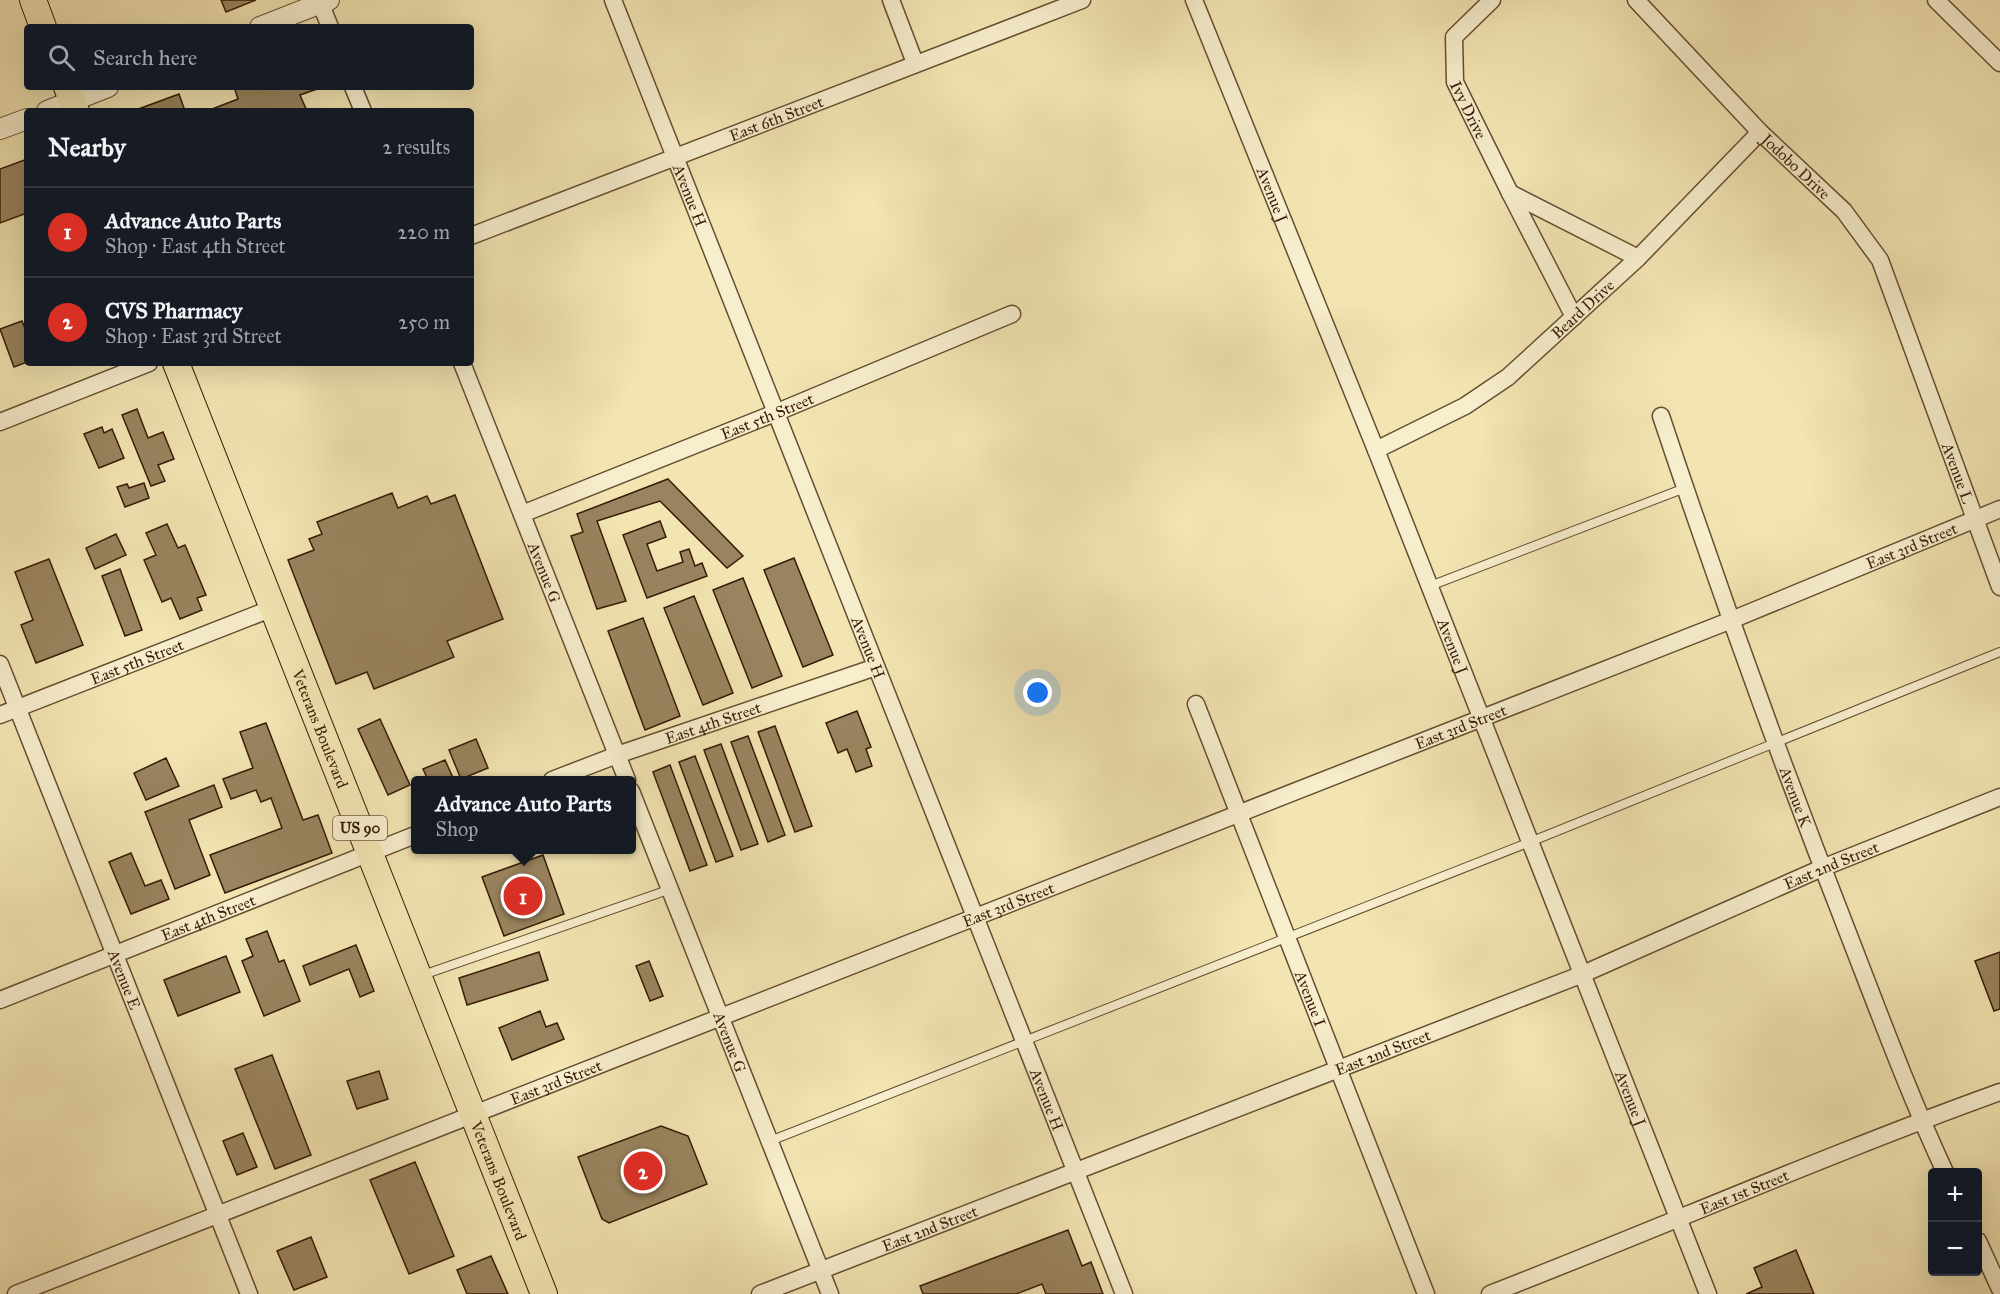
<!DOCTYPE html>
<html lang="en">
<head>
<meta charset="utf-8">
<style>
	:root { --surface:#171b24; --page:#20242c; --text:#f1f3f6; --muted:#9ea1a6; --line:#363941; --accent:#d93025 }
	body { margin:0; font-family:"IM FELL Great Primer",serif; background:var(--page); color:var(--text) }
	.controls { position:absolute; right:18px; bottom:18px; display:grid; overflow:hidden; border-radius:6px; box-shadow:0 6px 24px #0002 }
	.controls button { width:54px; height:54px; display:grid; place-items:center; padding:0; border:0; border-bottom:2px solid var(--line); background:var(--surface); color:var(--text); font:30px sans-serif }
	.you { position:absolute; left:1038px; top:693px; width:21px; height:21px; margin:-15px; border:4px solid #fff; border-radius:50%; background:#1a73e8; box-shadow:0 0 0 9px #1a73e833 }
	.badge { display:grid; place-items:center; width:39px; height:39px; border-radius:50%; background:var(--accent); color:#fff; font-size:20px; font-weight:700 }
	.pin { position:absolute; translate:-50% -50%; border:3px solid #fff; box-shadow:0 2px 6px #0006 }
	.popup { position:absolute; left:411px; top:776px; width:225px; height:78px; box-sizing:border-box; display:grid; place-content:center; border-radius:6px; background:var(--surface); filter:drop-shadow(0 2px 4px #0005); font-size:20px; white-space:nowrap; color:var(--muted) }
	.popup b { font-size:22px; color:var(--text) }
	.popup::after { content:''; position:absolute; left:50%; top:100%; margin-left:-12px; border:12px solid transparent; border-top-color:var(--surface) }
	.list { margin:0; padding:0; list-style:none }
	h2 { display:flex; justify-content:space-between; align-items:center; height:78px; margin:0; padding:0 24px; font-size:26px }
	h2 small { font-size:20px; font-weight:400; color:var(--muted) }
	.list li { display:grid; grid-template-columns:39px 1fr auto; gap:18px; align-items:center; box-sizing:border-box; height:90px; padding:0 24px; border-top:2px solid var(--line) }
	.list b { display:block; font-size:22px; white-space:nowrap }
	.list p { margin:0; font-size:20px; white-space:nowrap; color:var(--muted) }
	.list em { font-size:20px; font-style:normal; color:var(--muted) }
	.icon { flex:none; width:33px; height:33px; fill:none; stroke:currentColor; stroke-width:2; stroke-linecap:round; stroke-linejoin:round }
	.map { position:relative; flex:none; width:2000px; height:1294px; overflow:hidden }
	.search { position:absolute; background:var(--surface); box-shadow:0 6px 24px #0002; left:24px; top:24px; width:450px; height:66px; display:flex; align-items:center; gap:15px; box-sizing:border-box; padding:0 21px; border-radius:6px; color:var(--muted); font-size:22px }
	.panel { position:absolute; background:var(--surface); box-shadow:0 6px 24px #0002; left:24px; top:108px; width:450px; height:258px; border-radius:6px }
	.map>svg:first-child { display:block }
</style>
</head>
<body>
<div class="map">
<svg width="2000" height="1294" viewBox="0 0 2000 1294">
	<rect width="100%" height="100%" fill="#f2e5b2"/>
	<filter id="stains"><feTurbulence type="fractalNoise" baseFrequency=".00333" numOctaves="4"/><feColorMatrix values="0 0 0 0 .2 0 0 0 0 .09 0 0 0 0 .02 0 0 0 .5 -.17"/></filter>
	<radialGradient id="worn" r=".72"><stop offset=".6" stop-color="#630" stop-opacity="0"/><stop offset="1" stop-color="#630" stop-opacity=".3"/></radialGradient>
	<!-- building -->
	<g fill="#99845f" stroke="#381b06" stroke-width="1.5">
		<path d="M221 0H256L226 12Z"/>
		<path d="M234 87H316L317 89 300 95 307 111H207L238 99Z"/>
		<path d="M179 94 185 111H133Z"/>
		<path d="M27 159V213L0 223V169Z"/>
		<path d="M22 321 27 333V362L14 367 0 329Z"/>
		<path d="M137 409 148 438 163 432 174 459 158 465 165 481 151 486 122 415Z"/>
		<path d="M102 427 104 433 112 429 124 458 99 468 84 434Z"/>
		<path d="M668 479 743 556 727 568 660 501 597 521 626 601 597 609 571 536 583 532 577 514Z"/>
		<path d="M144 483 149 498 125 507 117 487 127 484 129 488Z"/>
		<path d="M392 493 398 508 427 496 431 504 455 495 503 619 447 641 454 657 374 689 367 672 336 684 288 560 314 550 309 539 322 534 317 522Z"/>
		<path d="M660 521 666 537 647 544 657 571 683 562 680 552 689 549 695 566 702 563 707 576 647 598 623 535Z"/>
		<path d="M167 524 178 548 185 545 206 595 197 598 202 610 180 619 171 598 162 602 144 560 156 555 146 533Z"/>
		<path d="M116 534 126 555 95 569 86 548Z"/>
		<path d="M794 558 833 655 803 667 764 570Z"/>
		<path d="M49 559 83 645 36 663 21 625 33 620 15 572Z"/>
		<path d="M120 569 142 630 125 636 102 576Z"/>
		<path d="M743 578 782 676 752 688 713 590Z"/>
		<path d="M694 596 733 693 703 705 664 608Z"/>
		<path d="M643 618 680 716 645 730 608 631Z"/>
		<path d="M857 711 871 747 866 749 872 766 856 772 847 749 838 753 826 723Z"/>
		<path d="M380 719 410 785 388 795 358 729Z"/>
		<path d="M266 723 303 820 318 815 332 853 225 893 210 855 282 828 271 798 261 802 256 790 231 799 223 779 253 768 240 732Z"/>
		<path d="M775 726 812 826 795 832 758 732Z"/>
		<path d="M748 736 785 835 768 842 731 742Z"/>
		<path d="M476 739 488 768 461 779 449 750Z"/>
		<path d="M721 744 758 844 741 850 704 750Z"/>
		<path d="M695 756 733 856 716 862 679 762Z"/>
		<path d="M166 758 179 786 146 800 134 773Z"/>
		<path d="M445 760 454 780H428L423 769Z"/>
		<path d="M670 765 707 865 690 871 653 772Z"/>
		<path d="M214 785 222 807 189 820 210 875 175 889 145 812Z"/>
		<path d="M131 853 145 886 161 880 169 899 131 914 109 862Z"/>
		<path d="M543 855 564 914 504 936 482 877Z"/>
		<path d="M267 931 279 962 284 960 300 1001 264 1016 242 961 253 956 246 939Z"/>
		<path d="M356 945 374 991 360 997 349 969 310 985 303 966Z"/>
		<path d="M539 952 548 980 467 1005 459 978Z"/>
		<path d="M2000 952V1009L1994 1011 1975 961Z"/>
		<path d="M226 956 240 992 178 1016 164 980Z"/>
		<path d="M649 961 663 996 650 1001 636 966Z"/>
		<path d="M540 1011 546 1027 557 1023 564 1039 512 1060 499 1028Z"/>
		<path d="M272 1055 311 1155 275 1169 235 1069Z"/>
		<path d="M379 1071 388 1099 357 1109 347 1081Z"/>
		<path d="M661 1126 688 1136 707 1184 609 1223 602 1219 578 1157Z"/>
		<path d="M243 1133 257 1167 237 1175 223 1141Z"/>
		<path d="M415 1162 454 1256 409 1274 370 1180Z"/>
		<path d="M1068 1230 1082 1266 1091 1262 1103 1294H1046L1042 1284 1016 1294H923L920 1286Z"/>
		<path d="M311 1237 327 1277 294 1290 277 1251Z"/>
		<path d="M1796 1250 1814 1294H1746L1762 1287 1754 1268Z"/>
		<path d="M491 1256 508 1294H467L457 1270Z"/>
	</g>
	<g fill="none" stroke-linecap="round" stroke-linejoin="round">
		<!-- service casing -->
		<g stroke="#664e31" stroke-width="10">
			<g id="service">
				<path d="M1430 586 1685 488"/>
				<path d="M420 976 668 890"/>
				<path d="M770 1141 1530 842 2000 652"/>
			</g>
		</g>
		<!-- minor casing -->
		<g stroke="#664e31" stroke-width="19">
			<g id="minor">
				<path d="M319 0 330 27"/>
				<path id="s1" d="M613 0 1124 1294"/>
				<path d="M891 0 915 63"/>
				<path id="s2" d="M1194 0 1376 450 1708 1294"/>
				<path id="s3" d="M1492 0 1454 37 1455 82 1510 193 1638 258"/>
				<path id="s4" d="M1636 0 1760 132 1844 211 1880 260 2000 587"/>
				<path d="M1936 0 2000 63"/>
				<path d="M353 87 363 111"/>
				<path d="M1510 193 1574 317"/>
				<path id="s5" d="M471 236 1082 0"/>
				<path id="s6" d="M462 363 627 780"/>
				<path id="s7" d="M1661 416C1719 590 1781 762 1848 933 1879 1013 1909 1094 1945 1172"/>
				<path d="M0 422 149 363"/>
				<path id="s8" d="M1376 450 1465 406 1508 377 1638 258 1760 132"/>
				<path id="s9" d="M522 514 775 413 1012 314"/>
				<path id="s10" d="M0 664 249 1294"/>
				<path id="s11" d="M1196 704 1426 1294"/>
				<path id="s12" d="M0 715 273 608"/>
				<path id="s13" d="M552 780 617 755 876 667"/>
				<path id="s14" d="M631 791 830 1294"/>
				<path id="s15" d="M0 1000 415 835"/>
				<path d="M1978 1241 2000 1289"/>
				<path id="s16" d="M16 1294 1729 621 2000 509"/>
				<path id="s17" d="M760 1294 1583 974 1822 868 2000 797"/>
				<path id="s18" d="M1490 1294C1660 1228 1828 1154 2000 1092"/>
			</g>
		</g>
		<!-- tertiary casing -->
		<g stroke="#664e31" stroke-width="22">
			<g id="tertiary">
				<path d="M260 27 329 0"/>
				<path d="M47 111 108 87"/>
				<path d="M0 129 27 119"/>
			</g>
		</g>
		<!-- primary casing -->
		<g stroke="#381b06" stroke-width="28">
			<g id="primary">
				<path d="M33 0 43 27"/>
				<path d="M67 87 76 111"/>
				<path id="s19" d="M176 363 544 1294"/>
			</g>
		</g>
		<!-- service -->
		<use href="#service" stroke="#f7eecd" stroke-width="8"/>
		<!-- minor -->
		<use href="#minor" stroke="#f7eecd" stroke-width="16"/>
		<!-- tertiary -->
		<use href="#tertiary" stroke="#f7eecd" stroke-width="20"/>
		<!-- primary -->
		<use href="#primary" stroke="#f2e5b2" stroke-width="26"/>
	</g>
	<g text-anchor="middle" stroke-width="5" stroke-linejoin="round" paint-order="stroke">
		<!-- shield labels -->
		<rect fill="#f7eecd" stroke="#715a42" stroke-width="1.5" x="333" y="816" width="54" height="24" rx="4.5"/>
		<g font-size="15" font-weight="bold" fill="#381b06">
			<text x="360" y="833">US 90</text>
		</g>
		<!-- street labels -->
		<g font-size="16" fill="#381b06" stroke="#f7eecd">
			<text dy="6" stroke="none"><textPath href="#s3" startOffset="129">Ivy Drive</textPath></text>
			<text dy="6" stroke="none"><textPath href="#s5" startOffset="327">East 6th Street</textPath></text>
			<text dy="6" stroke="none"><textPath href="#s4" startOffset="231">Jodobo Drive</textPath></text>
			<text dy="6" stroke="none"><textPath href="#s1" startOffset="210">Avenue H</textPath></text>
			<text dy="6" stroke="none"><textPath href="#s2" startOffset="210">Avenue J</textPath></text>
			<text dy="6" stroke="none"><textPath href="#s8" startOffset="252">Beard Drive</textPath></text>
			<text dy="6" stroke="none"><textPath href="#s9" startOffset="264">East 5th Street</textPath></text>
			<text dy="6" stroke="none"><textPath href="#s4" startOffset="584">Avenue L</textPath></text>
			<text dy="6" stroke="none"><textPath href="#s16" startOffset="2038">East 3rd Street</textPath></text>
			<text dy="6" stroke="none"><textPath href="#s6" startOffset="225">Avenue G</textPath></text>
			<text dy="6" stroke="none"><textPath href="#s2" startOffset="696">Avenue J</textPath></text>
			<text dy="6" stroke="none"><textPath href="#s1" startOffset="696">Avenue H</textPath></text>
			<text dy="6" stroke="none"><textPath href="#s12" startOffset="147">East 5th Street</textPath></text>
			<text dy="6" stroke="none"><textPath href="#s13" startOffset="171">East 4th Street</textPath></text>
			<text dy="6" stroke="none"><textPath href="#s16" startOffset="1552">East 3rd Street</textPath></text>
			<text dy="6" stroke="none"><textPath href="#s19" startOffset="393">Veterans Boulevard</textPath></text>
			<text dy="6" stroke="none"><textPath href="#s7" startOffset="404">Avenue K</textPath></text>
			<text dy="6" stroke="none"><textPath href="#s17" startOffset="1154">East 2nd Street</textPath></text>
			<text dy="6" stroke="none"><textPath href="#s16" startOffset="1066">East 3rd Street</textPath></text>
			<text dy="6" stroke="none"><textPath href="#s15" startOffset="224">East 4th Street</textPath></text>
			<text dy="6" stroke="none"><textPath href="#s10" startOffset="339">Avenue E</textPath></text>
			<text dy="6" stroke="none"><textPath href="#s11" startOffset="316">Avenue I</textPath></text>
			<text dy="6" stroke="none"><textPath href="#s14" startOffset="270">Avenue G</textPath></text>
			<text dy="6" stroke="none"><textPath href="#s17" startOffset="668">East 2nd Street</textPath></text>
			<text dy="6" stroke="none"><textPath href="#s16" startOffset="580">East 3rd Street</textPath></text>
			<text dy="6" stroke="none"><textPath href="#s2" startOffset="1182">Avenue J</textPath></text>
			<text dy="6" stroke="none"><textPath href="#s1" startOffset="1182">Avenue H</textPath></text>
			<text dy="6" stroke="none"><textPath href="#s19" startOffset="879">Veterans Boulevard</textPath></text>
			<text dy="6" stroke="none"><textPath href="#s18" startOffset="274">East 1st Street</textPath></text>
			<text dy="6" stroke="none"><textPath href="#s17" startOffset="182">East 2nd Street</textPath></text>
		</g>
	</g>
	<rect width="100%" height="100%" filter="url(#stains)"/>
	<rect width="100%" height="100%" fill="url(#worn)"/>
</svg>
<div class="controls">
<button>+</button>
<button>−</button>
</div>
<div class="you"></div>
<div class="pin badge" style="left:523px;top:896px">1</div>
<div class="popup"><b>Advance Auto Parts</b>Shop</div>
<div class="pin badge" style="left:643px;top:1171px">2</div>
<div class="search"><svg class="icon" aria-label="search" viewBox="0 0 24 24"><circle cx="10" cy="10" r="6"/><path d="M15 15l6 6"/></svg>Search here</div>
<section class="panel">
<h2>Nearby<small>2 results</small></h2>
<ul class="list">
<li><span class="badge">1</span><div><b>Advance Auto Parts</b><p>Shop · East 4th Street</p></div><em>220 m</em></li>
<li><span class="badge">2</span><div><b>CVS Pharmacy</b><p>Shop · East 3rd Street</p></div><em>250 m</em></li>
</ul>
</section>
</div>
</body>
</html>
